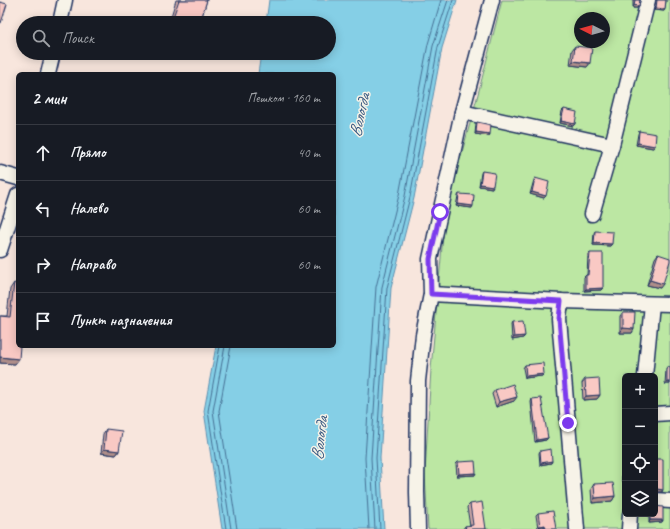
<!DOCTYPE html>
<html lang="ru">
<head>
<meta charset="utf-8">
<style>
	:root { --surface:#171b24; --page:#20242c; --text:#f1f3f6; --muted:#9ea1a6; --line:#363941 }
	body { margin:0; font-family:Caveat,sans-serif; background:var(--page); color:var(--text) }
	.controls { position:absolute; right:12px; bottom:12px; display:grid; overflow:hidden; border-radius:6px; box-shadow:0 2px 10px #0003 }
	.controls button { width:36px; height:36px; display:grid; place-items:center; padding:0; border:0; border-bottom:1px solid var(--line); background:var(--surface); color:var(--text); font:20px sans-serif }
	.compass { position:absolute; left:574px; top:12px; width:36px; height:36px; border-radius:50%; background:var(--surface); box-shadow:0 2px 10px #0003; rotate:275deg }
	.stop { position:absolute; width:12px; height:12px; margin:-9px; border:3px solid #7c3aed; border-radius:50%; background:#fff }
	.stop.end { background:#7c3aed; border-color:#fff; box-shadow:0 1px 4px #0008 }
	.list { margin:0; padding:0; list-style:none }
	h2 { display:flex; justify-content:space-between; align-items:center; height:52px; margin:0; padding:0 16px; font-size:17px }
	h2 small { font-size:13px; font-weight:400; color:var(--muted) }
	.list li { display:grid; grid-template-columns:26px 1fr auto; gap:12px; align-items:center; box-sizing:border-box; height:56px; padding:0 16px; border-top:1px solid var(--line) }
	.list b { display:block; font-size:15px; white-space:nowrap }
	.list em { font-size:13px; font-style:normal; color:var(--muted) }
	.icon { flex:none; width:22px; height:22px; fill:none; stroke:currentColor; stroke-width:2; stroke-linecap:round; stroke-linejoin:round }
	.map { position:relative; flex:none; width:670px; height:529px; overflow:hidden }
	.search { position:absolute; background:var(--surface); box-shadow:0 2px 10px #0003; left:16px; top:16px; width:320px; height:44px; display:flex; align-items:center; gap:10px; box-sizing:border-box; padding:0 14px; border-radius:22px; color:var(--muted); font-size:15px }
	.panel { position:absolute; background:var(--surface); box-shadow:0 2px 10px #0003; left:16px; top:72px; width:320px; height:276px; border-radius:6px }
	.map>svg:first-child { display:block }
</style>
</head>
<body>
<div class="map">
<svg width="670" height="529" viewBox="0 0 670 529">
	<rect width="100%" height="100%" fill="#f8e6dd"/>
	<filter id="ink" filterUnits="userSpaceOnUse"><feTurbulence type="fractalNoise" baseFrequency=".025" numOctaves="2"/><feDisplacementMap in="SourceGraphic" scale="8" xChannelSelector="R" yChannelSelector="G"/><feConvolveMatrix kernelMatrix="1 2 1 2 8 2 1 2 1" color-interpolation-filters="sRGB"/></filter>
	<g filter="url(#ink)">
		<!-- green -->
		<path fill="#bce7a3" stroke="#6c8b80" fill-rule="evenodd" d="M502 0H670V529H428L425 473 431 369 445 214 477 98ZM580 18H604V42H580ZM625 376H655V514H625Z"/>
		<!-- water -->
		<path fill="#85cfe6" stroke="#5b8fb0" d="M269 0H457L442 48 414 198 391 288 380 458 384 529H222L204 411 216 346H334V74H258L261 53H329V23H266Z"/>
		<g fill="none" stroke-linecap="round" stroke-linejoin="round">
			<!-- shore -->
			<g stroke="#456f94" stroke-width="1">
				<path d="M220 346 208 411 226 529"/>
				<path d="M225 346 213 411 231 529"/>
				<path d="M231 346 219 411 237 529"/>
				<path d="M369 529 365 458 376 287 399 195 428 44 441 0"/>
				<path d="M375 529 371 458 382 287 405 196 433 46 448 0"/>
				<path d="M380 529 376 458 387 288 410 197 438 47 453 0"/>
			</g>
			<!-- minor casing -->
			<g stroke="#1b2f5e" stroke-width="17">
				<g id="minor">
					<path d="M60 23 65 0"/>
					<path d="M48 74 53 53"/>
					<path d="M462 112 612 145"/>
					<path d="M0 173 18 178"/>
					<path d="M592 214 612 145 648 0"/>
					<path d="M0 250 18 195"/>
					<path d="M431 294 561 301 670 304"/>
					<path d="M561 301 559 319 577 529"/>
					<path d="M645 376 652 304"/>
					<path d="M655 414 670 413"/>
					<path d="M655 500 670 501"/>
					<path d="M418 529 417 492 418 381 423 335 431 294 430 259 462 112 492 0"/>
					<path d="M629 529 630 514"/>
				</g>
			</g>
			<!-- minor -->
			<use href="#minor" stroke="#f7f3e8" stroke-width="14"/>
		</g>
		<!-- wall -->
		<g fill="#d6ada9" stroke="#1b2f5e">
			<path d="M176 0H207L200 23H169Z"/>
			<path d="M633 0H640L639 6 637 8H633Z"/>
			<path d="M656 0H666L665 9 664 11 654 10Z"/>
			<path d="M575 46 590 63 587 67 570 65 572 50Z"/>
			<path d="M564 109 575 124 573 126 560 123 562 111Z"/>
			<path d="M477 122 490 134 489 136 475 134 476 124Z"/>
			<path d="M639 131 655 146 653 148 636 145 638 134Z"/>
			<path d="M482 171 492 188 479 186 481 173Z"/>
			<path d="M535 178 544 198 530 194 534 180Z"/>
			<path d="M459 194 472 208 456 206 458 196Z"/>
			<path d="M595 231 610 246 593 245 594 233Z"/>
			<path d="M590 253 603 288 601 290 584 291V277L586 275H587L588 255Z"/>
			<path d="M658 254 660 288 647 285 655 258Z"/>
			<path d="M14 283 15 364 0 363V316H7L10 289Z"/>
			<path d="M623 312 634 329 632 333H620V316Z"/>
			<path d="M512 322 523 338 512 340 511 324Z"/>
			<path d="M525 365 544 374 542 376 525 378 523 368Z"/>
			<path d="M667 367H670V384H665L666 369Z"/>
			<path d="M585 379 600 395 597 399 583 400 582 383Z"/>
			<path d="M495 390 514 401 496 407 492 394Z"/>
			<path d="M532 399 548 438 546 440 535 442 531 402Z"/>
			<path d="M106 429 119 451 116 455 101 453 103 434Z"/>
			<path d="M540 451 552 461 551 463 540 465 539 453Z"/>
			<path d="M458 462 475 475 457 476 456 464Z"/>
			<path d="M624 464H625V481H622V467Z"/>
			<path d="M594 484 615 496 612 501 592 503 591 489Z"/>
			<path d="M470 504 486 529H463L465 526H470L467 507Z"/>
			<path d="M538 513 556 529H544V527L538 528 536 515Z"/>
			<path d="M649 514H655L663 520 662 522 649 523Z"/>
		</g>
		<!-- shaded-wall -->
		<g fill="#ae8d89" stroke="#1b2f5e">
			<path d="M634 5 639 6 637 8H633Z"/>
			<path d="M656 8 665 9 664 11 654 10Z"/>
			<path d="M573 61 590 63 587 67 570 65Z"/>
			<path d="M561 121 575 124 573 126 560 123Z"/>
			<path d="M476 132 490 134 489 136 475 134Z"/>
			<path d="M638 143 655 146 653 148 636 145Z"/>
			<path d="M480 184 493 186 492 188 479 186Z"/>
			<path d="M532 192 546 196 544 198 530 194Z"/>
			<path d="M458 204 473 206 472 208 456 206Z"/>
			<path d="M594 243 612 244 610 246 593 245Z"/>
			<path d="M650 280 663 284 660 288 647 285Z"/>
			<path d="M603 288 601 290 584 291 586 289Z"/>
			<path d="M623 328 634 329 632 333H620Z"/>
			<path d="M525 336 523 338 512 340 514 337Z"/>
			<path d="M0 357 19 359 15 364 0 363Z"/>
			<path d="M544 374 542 376 525 378 526 376Z"/>
			<path d="M667 382H670V384H665Z"/>
			<path d="M600 395 597 399 583 400 586 396Z"/>
			<path d="M517 397 514 401 496 407 499 402Z"/>
			<path d="M548 438 546 440 535 442 537 440Z"/>
			<path d="M104 449 119 451 116 455 101 453Z"/>
			<path d="M552 461 551 463 540 465 541 463Z"/>
			<path d="M476 473 475 475 457 476 459 474Z"/>
			<path d="M657 489 663 490 662 492H655V490Z"/>
			<path d="M615 496 612 501 592 503 595 498Z"/>
			<path d="M650 520H663L662 522 649 523Z"/>
			<path d="M545 525 544 527 538 528 540 526Z"/>
		</g>
		<!-- building -->
		<g fill="#f9c9c4" stroke="#1b2f5e">
			<path d="M179 0H207L200 23H171Z"/>
			<path d="M635 0H640L639 6 634 5Z"/>
			<path d="M657 0H666L665 9 656 8Z"/>
			<path d="M0 2 7 4 1 23H0Z"/>
			<path d="M575 46 592 48 590 63 573 61Z"/>
			<path d="M564 109 577 112 575 124 561 121Z"/>
			<path d="M477 122 491 125 490 134 476 132Z"/>
			<path d="M639 131 656 134 655 146 638 143Z"/>
			<path d="M482 171 495 173 493 186 480 184Z"/>
			<path d="M535 178 549 182 546 196 532 192Z"/>
			<path d="M459 194 474 195 473 206 458 204Z"/>
			<path d="M595 231 613 232 612 244 594 243Z"/>
			<path d="M590 253H603V288L586 289V275H588Z"/>
			<path d="M658 254 670 258V261L663 284 650 280Z"/>
			<path d="M14 283 18 284V346H20L19 359 0 357V316L10 317Z"/>
			<path d="M623 312H635L634 329 623 328Z"/>
			<path d="M523 321 525 336 514 337 512 322Z"/>
			<path d="M543 363 544 374 526 376 525 365Z"/>
			<rect x="667" y="367" width="3" height="15"/>
			<path d="M599 378 600 395 586 396 585 379Z"/>
			<path d="M513 384 517 397 499 402 495 390Z"/>
			<path d="M541 398 548 438 537 440 532 399Z"/>
			<path d="M106 429 122 431 119 451 104 449Z"/>
			<path d="M551 449 552 461 541 463 540 451Z"/>
			<path d="M655 459H663V490L657 489 655 490Z"/>
			<path d="M475 461 476 473 459 474 458 462Z"/>
			<path d="M624 464H625V479H623Z"/>
			<path d="M613 483 615 496 595 498 594 484Z"/>
			<path d="M482 502 486 529H466L465 526 473 525 470 504Z"/>
			<path d="M655 506 663 507V520H650V514H655Z"/>
			<path d="M553 511 556 529H546L545 525 540 526 538 513Z"/>
		</g>
	</g>
	<g fill="none" stroke-linecap="round" stroke-linejoin="round" filter="url(#ink)">
		<!-- route -->
		<path stroke="#7c3aed" stroke-width="5" d="M440 212 430 259 431 294 561 301 559 319 568 423"/>
	</g>
	<g text-anchor="middle" stroke-width="3" stroke-linejoin="round" paint-order="stroke">
		<!-- water labels -->
		<g font-size="17" font-style="italic" fill="#365780" stroke="#f7f3e8">
			<text transform="translate(359 115) rotate(-77)" y="6">Вологда</text>
			<text transform="translate(319 438) rotate(-83)" y="6">Вологда</text>
		</g>
	</g>
</svg>
<div class="controls">
<button>+</button>
<button>−</button>
<button><svg class="icon" aria-label="locate" viewBox="0 0 24 24"><circle cx="12" cy="12" r="6"/><path d="M12 2v4M12 18v4M2 12h4M18 12h4"/></svg></button>
<button><svg class="icon" aria-label="layers" viewBox="0 0 24 24"><path d="M12 4l9 5-9 5-9-5zM3 14l9 5 9-5"/></svg></button>
</div>
<svg class="compass" viewBox="-18 -18 36 36"><path d="M0-13l5 13h-10z" fill="#e53935"/><path d="M0 13l5-13h-10z" fill="#9ea1a6"/></svg>
<div class="stop" style="left:440px;top:212px"></div>
<div class="stop end" style="left:568px;top:423px"></div>
<div class="search"><svg class="icon" aria-label="search" viewBox="0 0 24 24"><circle cx="10" cy="10" r="6"/><path d="M15 15l6 6"/></svg>Поиск</div>
<section class="panel">
<h2>2 мин<small>Пешком · 160 m</small></h2>
<ul class="list">
<li><svg class="icon" aria-label="ahead" viewBox="0 0 24 24"><path d="M12 20V5M6 11l6-6 6 6"/></svg><div><b>Прямо</b></div><em>40 m</em></li>
<li><svg class="icon" aria-label="left" viewBox="0 0 24 24"><path d="M17 20v-9H6M10 6l-5 5 5 5"/></svg><div><b>Налево</b></div><em>60 m</em></li>
<li><svg class="icon" aria-label="right" viewBox="0 0 24 24"><path d="M7 20v-9h11M14 6l5 5-5 5"/></svg><div><b>Направо</b></div><em>60 m</em></li>
<li><svg class="icon" aria-label="arrive" viewBox="0 0 24 24"><path d="M6 21V4h12l-3 4 3 4H6"/></svg><div><b>Пункт назначения</b></div></li>
</ul>
</section>
</div>
</body>
</html>
